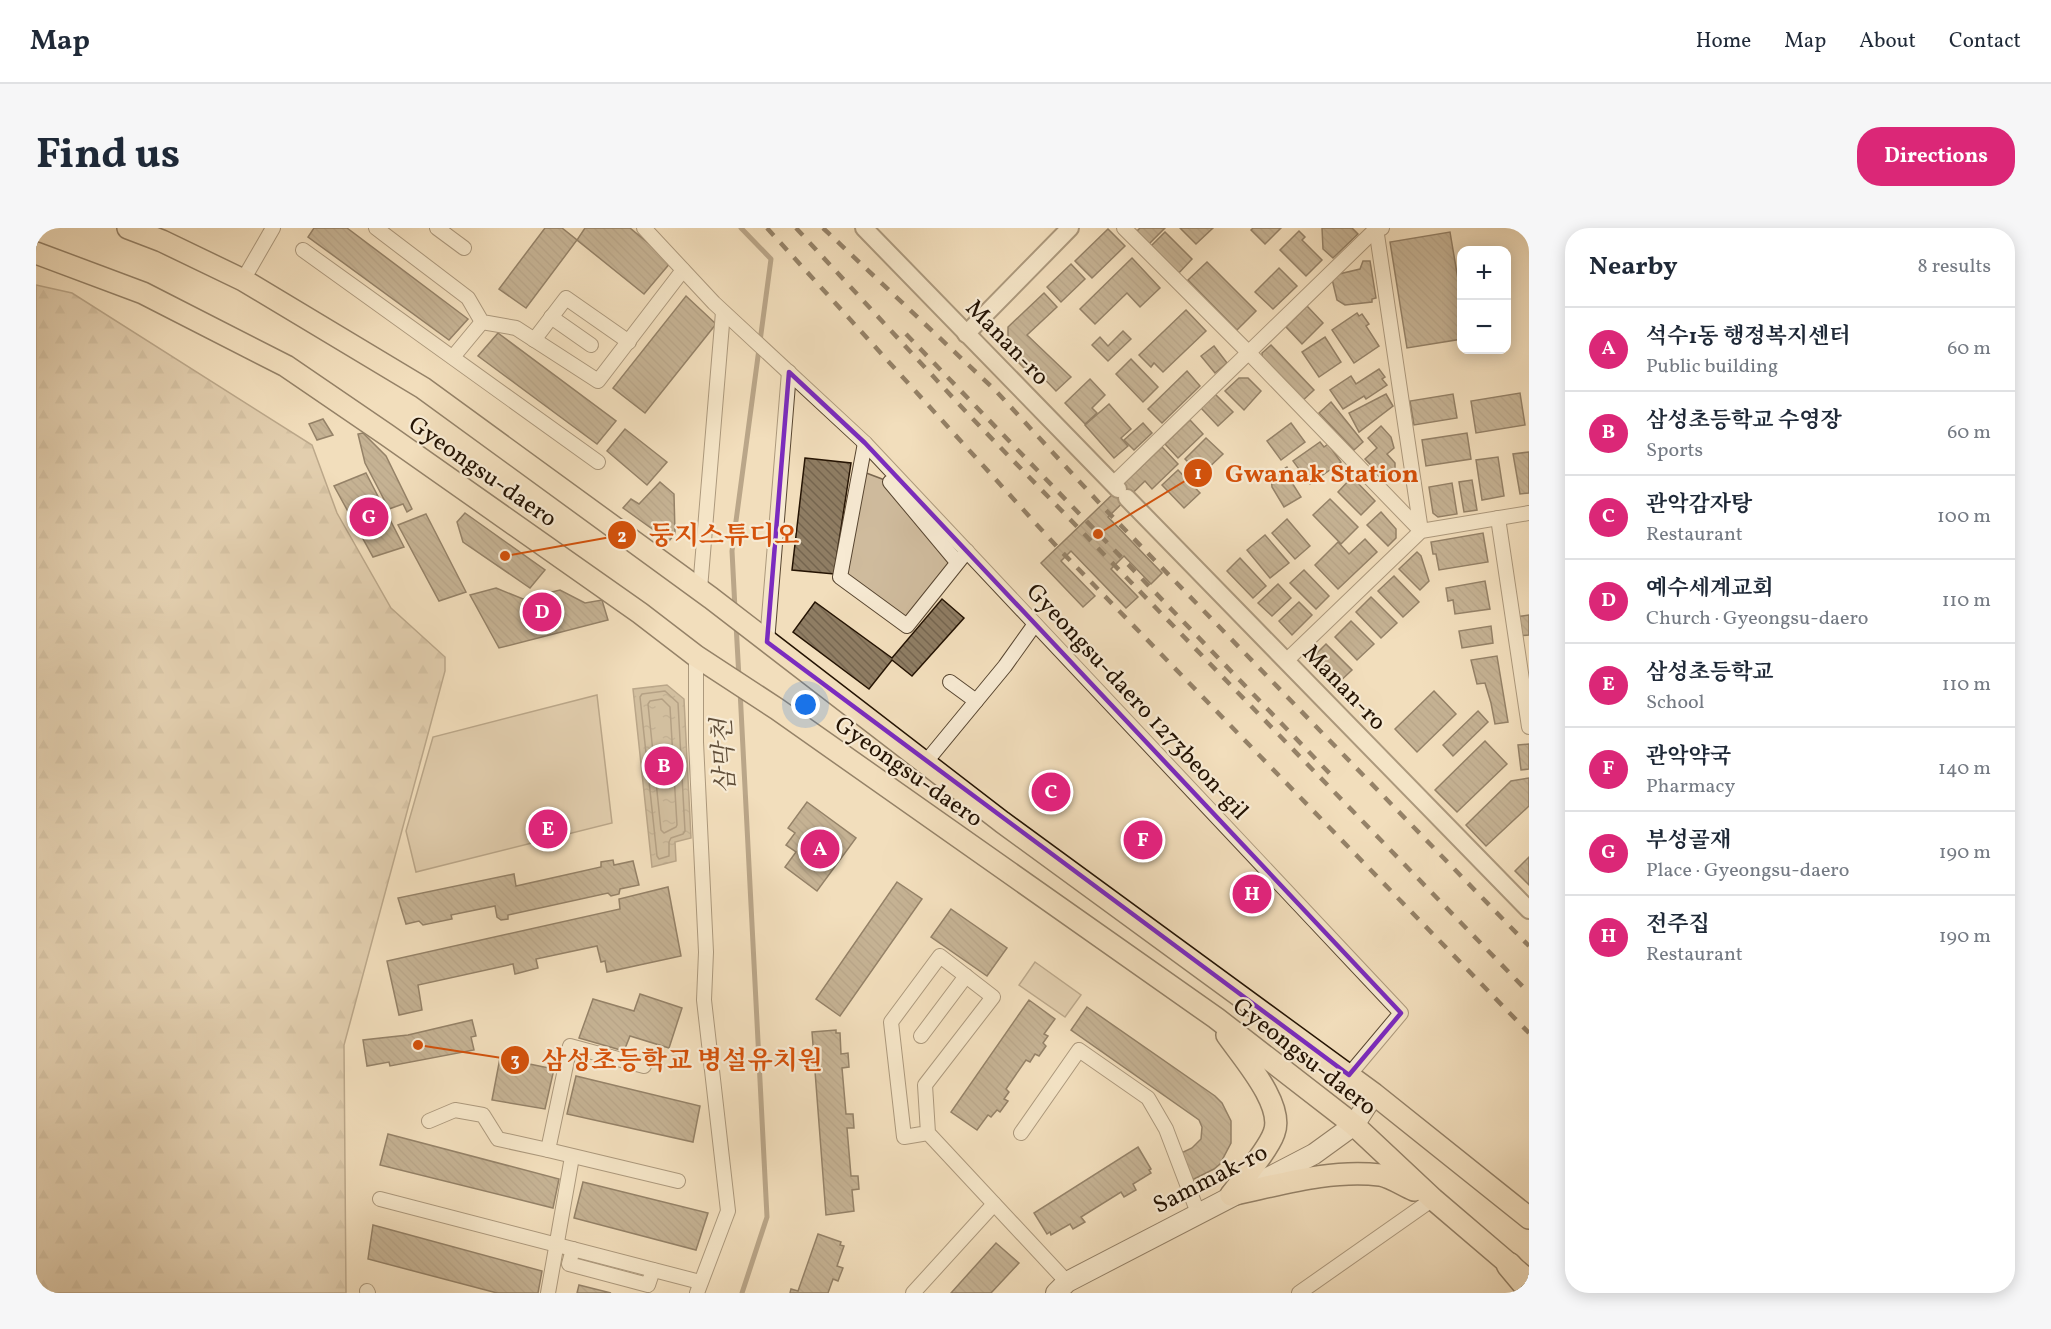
<!DOCTYPE html>
<html lang="en">
<head>
<meta charset="utf-8">
<style>
	:root { --surface:#fff; --page:#f6f6f7; --text:#1f2937; --muted:#747a83; --line:#e0e1e3; --accent:#db2777 }
	body { margin:0; font-family:Vollkorn,"Noto Serif KR",serif; background:var(--page); color:var(--text) }
	.controls { position:absolute; right:18px; top:18px; display:grid; overflow:hidden; border-radius:12px; box-shadow:0 3px 15px #0003 }
	.controls button { width:54px; height:54px; display:grid; place-items:center; padding:0; border:0; border-bottom:2px solid var(--line); background:var(--surface); color:var(--text); font:30px sans-serif }
	.you { position:absolute; left:770px; top:477px; width:21px; height:21px; margin:-15px; border:4px solid #fff; border-radius:50%; background:#1a73e8; box-shadow:0 0 0 9px #1a73e833 }
	.badge { display:grid; place-items:center; width:39px; height:39px; border-radius:50%; background:var(--accent); color:#fff; font-size:20px; font-weight:700 }
	.pin { position:absolute; translate:-50% -50%; border:3px solid #fff; box-shadow:0 2px 6px #0006 }
	.list { margin:0; padding:0; list-style:none }
	h2 { display:flex; justify-content:space-between; align-items:center; height:78px; margin:0; padding:0 24px; font-size:26px }
	h2 small { font-size:20px; font-weight:400; color:var(--muted) }
	.list li { display:grid; grid-template-columns:39px 1fr auto; gap:18px; align-items:center; box-sizing:border-box; height:84px; padding:0 24px; border-top:2px solid var(--line) }
	.list b { display:block; font-size:22px; white-space:nowrap }
	.list p { margin:0; font-size:20px; white-space:nowrap; color:var(--muted) }
	.list em { font-size:20px; font-style:normal; color:var(--muted) }
	.map { position:relative; flex:none; width:1493px; height:1065px; overflow:hidden; border-radius:24px }
	header { display:flex; align-items:center; gap:36px; box-sizing:border-box; height:84px; padding:0 30px; background:var(--surface); border-bottom:2px solid var(--line) }
	header strong { font-size:28px }
	nav { display:flex; gap:33px; margin-inline-start:auto; font-size:21px }
	.intro { display:flex; align-items:center; justify-content:space-between; box-sizing:border-box; height:144px; padding:0 36px }
	h1 { margin:0; font-size:42px }
	.button { padding:15px 27px; border-radius:24px; background:var(--accent); color:#fff; font-size:21px; font-weight:700 }
	main { display:flex; gap:36px; padding:0 36px }
	aside { flex:1; background:var(--surface); border-radius:24px; box-shadow:0 3px 15px #0003 }
	.map>svg:first-child { display:block }
</style>
</head>
<body>
<header>
<strong>Map</strong>
<nav><a>Home</a><a>Map</a><a>About</a><a>Contact</a></nav>
</header>
<div class="intro"><h1>Find us</h1><a class="button">Directions</a></div>
<main>
<div class="map">
<svg width="1493" height="1065" viewBox="0 0 1493 1065">
	<defs>
		<pattern id="forest-firs" width="22" height="20" patternUnits="userSpaceOnUse" patternTransform="scale(1.5)"><rect width="22" height="20" fill="#cfbb9d"/><path d="M5 1l3.5 6h-7zM16 11l3.5 6h-7z" fill="#b2a086"/></pattern>
		<pattern id="water-ripples" width="26" height="14" patternUnits="userSpaceOnUse" patternTransform="scale(1.5)"><rect width="26" height="14" fill="#ac997d"/><path d="M2 4q2-2 4 0t4 0M15 11q2-2 4 0t4 0" fill="none" stroke="#8c7c64"/></pattern>
		<pattern id="building-back-hatch" width="6" height="6" patternUnits="userSpaceOnUse" patternTransform="scale(1.5)"><rect width="6" height="6" fill="#8f7d63"/><path d="M-1 5l2 2M0 0l6 6M5-1l2 2" fill="none" stroke="#75654f"/></pattern>
	</defs>
	<rect width="100%" height="100%" fill="#f2debc"/>
	<filter id="stains"><feTurbulence type="fractalNoise" baseFrequency=".00333" numOctaves="4"/><feColorMatrix values="0 0 0 0 .2 0 0 0 0 .09 0 0 0 0 .02 0 0 0 .5 -.17"/></filter>
	<radialGradient id="worn" r=".72"><stop offset=".6" stop-color="#630" stop-opacity="0"/><stop offset="1" stop-color="#630" stop-opacity=".3"/></radialGradient>
	<!-- green -->
	<g fill="#cfbb9d" stroke="#7a6750" stroke-width="1.5">
		<path d="M825 243 854 254 921 334 871 398 804 349Z"/>
		<path d="M561 467 576 595 380 644 370 603 397 509Z"/>
		<path d="M999 734 1045 767 1029 789 983 757Z"/>
	</g>
	<!-- forest -->
	<path fill="url(#forest-firs)" stroke="#7a6750" stroke-width="1.5" d="M0 57 36 65 276 217 301 285 355 380 409 429V443L308 817 310 1065H0Z"/>
	<!-- water -->
	<path fill="url(#water-ripples)" stroke="#76634c" stroke-width="1.5" d="M631 457 648 471 655 610 639 614 640 633 616 639 597 461Z"/>
	<g fill="none" stroke-linecap="round" stroke-linejoin="round">
		<!-- shore -->
		<g stroke="#685640" stroke-width="1.5">
			<path d="M629 463 642 475 649 603 647 606 635 610 633 614V628L623 631 621 628 604 469 606 466Z"/>
			<path d="M626 471 634 479 641 597 640 599 628 605 625 602 612 476 614 473Z"/>
		</g>
		<!-- stream -->
		<g stroke="#76634c" stroke-width="5">
			<path d="M699 381 696 323 735 31 705 0"/>
			<path d="M700 396 703 450"/>
			<path d="M704 462 731 989 706 1065"/>
		</g>
	</g>
	<!-- building -->
	<g fill="url(#building-back-hatch)" stroke="#241303" stroke-width="1.5">
		<path d="M278 0H311L432 91 413 112 272 9Z"/>
		<path d="M509 0H526L541 12 490 80 463 61Z"/>
		<path d="M549 0H594L635 34 608 66 541 12Z"/>
		<path d="M1104 0H1129L1113 16 1100 4Z"/>
		<path d="M1144 0H1177L1160 16Z"/>
		<path d="M1217 0H1245L1229 16 1215 2Z"/>
		<path d="M1286 0H1316L1322 6 1297 30 1287 21Z"/>
		<path d="M1072 1 1089 18 1056 50 1039 33Z"/>
		<path d="M1263 3 1269 9 1266 12 1286 32 1270 48 1244 22Z"/>
		<path d="M1129 4 1156 31 1141 47 1113 20Z"/>
		<path d="M1414 4 1426 75V111L1371 120 1354 14Z"/>
		<path d="M1096 30 1124 60 1104 79 1091 65 1059 96 1044 81Z"/>
		<path d="M1327 33H1334L1340 70 1336 71V74L1309 77 1301 72 1296 51 1303 46 1324 41Z"/>
		<path d="M1171 34 1220 83 1201 102 1152 52Z"/>
		<path d="M1035 36 1049 51 1025 74 1011 59Z"/>
		<path d="M1243 40 1261 58 1237 81 1219 64Z"/>
		<path d="M1008 65 1021 79 991 107 1035 149 1020 163 996 138 991 143 972 124V99Z"/>
		<path d="M650 68 680 96 609 185 577 160Z"/>
		<path d="M1271 78 1287 95 1266 116 1250 99Z"/>
		<path d="M1150 82 1170 103 1127 144 1118 135 1115 139 1103 127Z"/>
		<path d="M1321 85 1323 88 1326 86 1333 96 1330 98 1343 118 1318 135 1296 102Z"/>
		<path d="M1087 103 1095 111 1072 133 1056 117 1064 109 1072 118Z"/>
		<path d="M462 105 580 193 561 216 442 128Z"/>
		<path d="M1289 109 1305 134 1283 149 1266 124Z"/>
		<path d="M1235 117 1278 162 1264 175 1226 135V125Z"/>
		<path d="M1178 118 1191 135 1179 145 1165 128Z"/>
		<path d="M1095 131 1122 159 1107 174 1080 146Z"/>
		<path d="M1343 141 1349 149 1346 151 1351 157 1330 171 1328 168 1307 181 1294 162 1315 148 1320 156Z"/>
		<path d="M1151 143 1164 158 1126 195 1112 181Z"/>
		<path d="M1203 150H1212L1225 163 1208 182 1189 163Z"/>
		<path d="M1054 151 1069 167 1056 180 1061 185 1049 196 1029 175Z"/>
		<path d="M1484 165 1489 197 1440 205 1435 173Z"/>
		<path d="M1179 166 1197 184 1182 198 1165 180Z"/>
		<path d="M1350 166 1357 178 1323 204 1313 185Z"/>
		<path d="M1417 166 1421 190 1378 197 1374 173Z"/>
		<path d="M1295 174 1327 214 1318 222 1283 185Z"/>
		<path d="M1073 176 1095 201 1085 210 1092 218 1078 230 1049 197Z"/>
		<path d="M287 191 297 207 281 212 273 196Z"/>
		<path d="M1154 192 1167 206 1142 230 1129 216Z"/>
		<path d="M1107 195 1116 205 1098 222 1088 212Z"/>
		<path d="M1255 195 1269 214 1245 232 1231 213Z"/>
		<path d="M1345 198 1355 209 1358 220 1351 226 1359 235V245L1350 253 1329 231 1341 220 1332 210Z"/>
		<path d="M589 201 631 234 611 257 571 223Z"/>
		<path d="M327 205 350 228 376 281 371 284 367 276 353 281 329 235 322 206Z"/>
		<path d="M1431 205 1435 231 1390 238 1386 212Z"/>
		<path d="M1170 210 1187 226 1165 247 1149 231Z"/>
		<path d="M1284 214 1288 219 1292 216 1305 234 1274 256 1257 233Z"/>
		<path d="M1126 219 1142 236 1116 261 1109 253 1072 289 1126 345 1115 356 1088 328 1075 341 1102 369 1090 380 1035 323 1025 333 1059 368 1047 379 1005 335Z"/>
		<path d="M1493 224V265L1484 266 1477 226Z"/>
		<path d="M1462 229 1468 268 1446 272 1440 232Z"/>
		<path d="M769 230 815 235 798 346 756 342Z"/>
		<path d="M1251 239 1256 248 1253 250 1265 269 1248 279 1236 259 1235 248Z"/>
		<path d="M1142 242 1164 265 1148 280 1126 257Z"/>
		<path d="M330 245 368 319 337 329 298 258Z"/>
		<path d="M1316 249 1339 273 1325 287 1302 264Z"/>
		<path d="M1436 252 1441 282 1428 284 1423 254Z"/>
		<path d="M624 254 638 266 639 306 633 313 587 280 595 271 603 276Z"/>
		<path d="M1416 255 1421 286 1402 289 1397 285 1393 259Z"/>
		<path d="M1294 271 1322 299 1305 316 1277 287Z"/>
		<path d="M1345 284 1360 301V310L1352 318 1331 297Z"/>
		<path d="M429 285 509 342 494 360 427 314 421 294Z"/>
		<path d="M390 286 430 364 403 373 362 297Z"/>
		<path d="M1251 291 1274 318 1259 331 1236 305Z"/>
		<path d="M1447 305 1452 334 1403 342 1400 326H1397L1395 314Z"/>
		<path d="M1229 307 1253 335 1234 350 1211 322Z"/>
		<path d="M1329 311 1341 324 1302 361 1279 337 1302 314 1313 326Z"/>
		<path d="M1381 324 1385 328 1393 353 1384 362 1363 341Z"/>
		<path d="M1204 330 1230 358 1217 370 1191 343Z"/>
		<path d="M1268 342 1293 368 1280 381 1254 355Z"/>
		<path d="M1358 348 1383 374 1367 389 1342 363Z"/>
		<path d="M1449 353 1454 381 1419 386 1417 372 1412 373 1410 360Z"/>
		<path d="M1242 356 1255 370 1236 388 1222 375Z"/>
		<path d="M460 360 487 371 524 362 549 375 566 372 572 392 463 420 434 367Z"/>
		<path d="M1335 369 1361 395 1345 410 1320 384Z"/>
		<path d="M906 371 928 390 876 448 856 432 833 461 757 404 779 374 856 430Z"/>
		<path d="M1263 374 1276 387 1256 407 1243 393Z"/>
		<path d="M1493 387V407L1483 408 1479 389Z"/>
		<path d="M1315 393 1338 416 1321 432 1299 409Z"/>
		<path d="M1455 398 1457 415 1426 420 1423 403Z"/>
		<path d="M1290 416 1316 442 1300 457 1275 431Z"/>
		<path d="M1461 428 1472 494 1459 496 1455 475 1449 455 1441 456 1435 432Z"/>
		<path d="M1398 463 1420 486 1381 524 1359 501Z"/>
		<path d="M1442 483 1452 494 1417 528 1407 517Z"/>
		<path d="M1449 513 1471 536 1421 584 1399 562Z"/>
		<path d="M1493 516V541L1485 542 1482 517Z"/>
		<path d="M1493 550V578L1450 618 1430 597 1475 553Z"/>
		<path d="M771 574 820 610 781 663 749 639 760 624 750 617 759 605 752 600Z"/>
		<path d="M1493 629V657L1479 643Z"/>
		<path d="M577 632 578 637 597 633 603 657 584 661 583 666 575 668 572 665 472 687V691L465 692 461 689 459 678 415 687 416 691 387 697 383 693 370 696 362 670 478 646 480 658 565 639V634Z"/>
		<path d="M861 654 886 671 804 788 780 771Z"/>
		<path d="M632 659 645 728 571 744 569 733 565 734 561 718 500 731 502 740 479 746 477 736 382 757 386 782 363 787 351 733 584 681 583 671Z"/>
		<path d="M915 681 971 720 951 748 895 709Z"/>
		<path d="M604 766 646 780 633 820 594 808 588 823 543 810 557 771 598 783Z"/>
		<path d="M993 772 1019 791 1008 806 1012 808 1007 815 1010 818 1003 828 999 826 994 834 990 832 970 861 973 864 968 871 972 873 964 884 961 882 955 889 952 887 941 902 915 884Z"/>
		<path d="M1051 779 1179 868 1186 875 1195 893V915L1184 936 1178 941 1156 952 1143 926 1156 920 1165 911 1166 899 1163 892 1035 802Z"/>
		<path d="M436 792 440 808 435 809 438 822 354 838 353 834 331 838 327 812 372 807Z"/>
		<path d="M800 802V805H804L805 826 812 825 813 839 806 840 810 886H817L818 900H811L815 948H822L823 961 816 962 818 983 790 987 776 804Z"/>
		<path d="M464 830 518 841 509 881 456 872Z"/>
		<path d="M540 848 664 878 657 914 531 886Z"/>
		<path d="M352 906 523 951 517 980 344 937Z"/>
		<path d="M1102 919 1115 941 1113 942 1115 945 1097 956 1100 962 1088 969 1085 964 1045 989 1049 994 1037 1001 1034 996 1015 1007 1014 1004 1011 1006 998 985Z"/>
		<path d="M547 954 672 985 660 1022 538 990Z"/>
		<path d="M337 997 506 1043 502 1065H461L332 1031Z"/>
		<path d="M782 1006 805 1014 804 1017 808 1018 801 1038 807 1040 802 1053 797 1051 792 1065H754L755 1061 762 1063Z"/>
		<path d="M960 1015 983 1035 955 1065H915Z"/>
		<path d="M543 1057 575 1065H541Z"/>
	</g>
	<g fill="none" stroke-linecap="round" stroke-linejoin="round">
		<!-- minor casing -->
		<g stroke="#584631" stroke-width="16">
			<g id="minor">
				<path d="M340 0 432 70 446 94 480 100 562 153 647 42"/>
				<path d="M401 0 428 20"/>
				<path d="M608 0 678 75 829 215 1365 785 1313 847"/>
				<path d="M1088 0 1212 124 1385 303"/>
				<path d="M1340 0 1385 303"/>
				<path d="M267 22 562 234"/>
				<path d="M207 52 237 0"/>
				<path d="M515 89 555 117"/>
				<path d="M498 112 530 70 593 114"/>
				<path d="M417 129 446 94"/>
				<path d="M829 215 804 349 871 398 931 323"/>
				<path d="M854 254 921 334"/>
				<path d="M1077 256 1340 1 1346 0"/>
				<path d="M1462 290 1493 499"/>
				<path d="M664 361 687 84"/>
				<path d="M731 414 753 144"/>
				<path d="M660 428V514L670 724 668 772 692 983 661 1065"/>
				<path d="M1250 433 1385 303 1493 285"/>
				<path d="M914 454 940 473"/>
				<path d="M889 535 969 438 999 396"/>
				<path d="M885 808 930 748"/>
				<path d="M608 838 534 818 512 922 642 953"/>
				<path d="M393 893 419 882 447 887 462 911 512 922"/>
				<path d="M892 905 889 857 957 769 904 728 855 794 868 909 892 905 1031 1054"/>
				<path d="M985 905 1043 822 1112 870 1130 901 1162 985"/>
				<path d="M344 971 664 1054"/>
				<path d="M537 1021 533 1036 612 1057 617 1042"/>
				<path d="M331 1063 332 1065"/>
				<path d="M512 1065 536 929"/>
				<path d="M877 1065 958 976"/>
				<path d="M1263 1065 1397 971"/>
			</g>
		</g>
		<!-- tertiary casing -->
		<g stroke="#584631" stroke-width="20">
			<g id="tertiary">
				<path d="M828 0 1082 261"/>
				<path d="M930 106 1034 0"/>
				<path d="M1091 270 1493 682"/>
			</g>
		</g>
		<!-- secondary casing -->
		<g stroke="#241303" stroke-width="22">
			<path id="secondary" d="M1020 1065 1031 1054 1278 926 1318 897 1338 866"/>
		</g>
		<!-- primary casing -->
		<g stroke="#241303" stroke-width="24">
			<g id="primary">
				<path d="M92 0 126 13 207 52 387 160 675 370 966 594 1338 866 1493 990"/>
				<path d="M0 25 107 65 250 138 351 207 604 385 660 428 741 481 1180 790 1318 897 1397 971 1486 1047"/>
				<path d="M1191 807C1207 830 1249 877 1238 905 1232 922 1207 951 1195 967"/>
				<path d="M1195 967C1243 957 1294 941 1344 947 1355 949 1368 958 1378 962"/>
			</g>
		</g>
		<!-- motorway casing -->
		<g stroke="#241303" stroke-width="27">
			<path id="motorway" d="M1473 1037 1493 1061"/>
		</g>
		<!-- minor -->
		<use href="#minor" stroke="#f7ead3" stroke-width="14"/>
		<!-- tertiary -->
		<use href="#tertiary" stroke="#f7ead3" stroke-width="16"/>
		<!-- secondary -->
		<use href="#secondary" stroke="#f7ead3" stroke-width="20"/>
		<!-- primary -->
		<use href="#primary" stroke="#f2debc" stroke-width="21"/>
		<!-- motorway -->
		<use href="#motorway" stroke="#f2debc" stroke-width="24"/>
		<!-- rail -->
		<g stroke="#241303" stroke-width="4.5" stroke-dasharray="10 10" stroke-linecap="butt">
			<path d="M731 0 1023 321 1493 805"/>
			<path d="M760 0 932 186 1493 765"/>
			<path d="M787 0 960 163 1067 279 1493 718"/>
			<path d="M870 106 1299 551"/>
		</g>
	</g>
	<!-- marked area -->
	<path d="M0 0H1493V1065H0ZM753 144 829 215 1365 785 1313 847 731 414Z" fill="#f2debc" fill-opacity=".55" fill-rule="evenodd"/>
	<path fill="none" stroke="#7b2cbf" stroke-width="4.5" stroke-linejoin="round" d="M753 144 829 215 1365 785 1313 847 731 414Z"/>
	<g text-anchor="middle" stroke-width="4.5" stroke-linejoin="round" paint-order="stroke">
		<!-- street labels -->
		<g font-size="24" fill="#241303" stroke="#f7ead3">
			<text transform="translate(972 114) rotate(46)" y="8">Manan-ro</text>
			<text transform="translate(447 243) rotate(35)" y="8">Gyeongsu-daero</text>
			<text transform="translate(1309 459) rotate(46)" y="8">Manan-ro</text>
			<text transform="translate(1102 473) rotate(47)" y="8">Gyeongsu-daero 1273beon-gil</text>
			<text transform="translate(873 543) rotate(35)" y="8">Gyeongsu-daero</text>
			<text transform="translate(1269 828) rotate(38)" y="8">Gyeongsu-daero</text>
			<text transform="translate(1174 950) rotate(-27)" y="8">Sammak-ro</text>
		</g>
		<!-- water labels -->
		<g font-size="26" font-style="italic" fill="#614f3a" stroke="#f7ead3">
			<text transform="translate(687 528) rotate(-93)" y="9">삼막천</text>
		</g>
	</g>
	<!-- callouts -->
	<path fill="none" stroke="#d4520b" stroke-width="2" d="M1062 306L1162 245M469 328L586 307M382 817L479 832"/>
	<g fill="#d4520b" stroke="#f7ead3" stroke-width="2">
		<circle cx="1062" cy="306" r="6"/>
		<circle cx="469" cy="328" r="6"/>
		<circle cx="382" cy="817" r="6"/>
		<circle cx="1162" cy="245" r="15"/>
		<circle cx="586" cy="307" r="15"/>
		<circle cx="479" cy="832" r="15"/>
	</g>
	<g font-size="18" text-anchor="middle" font-weight="bold" fill="#fff">
		<text x="1162" y="251">1</text>
		<text x="586" y="314">2</text>
		<text x="479" y="838">3</text>
	</g>
	<g font-size="26" text-anchor="middle" font-weight="bold" fill="#d4520b" stroke="#f7ead3" stroke-width="4.5" stroke-linejoin="round" paint-order="stroke">
		<text x="1286" y="254">Gwanak Station</text>
		<text x="688" y="316">둥지스튜디오</text>
		<text x="646" y="841">삼성초등학교 병설유치원</text>
	</g>
	<rect width="100%" height="100%" filter="url(#stains)"/>
	<rect width="100%" height="100%" fill="url(#worn)"/>
</svg>
<div class="controls">
<button>+</button>
<button>−</button>
</div>
<div class="you"></div>
<div class="pin badge" style="left:784px;top:621px">A</div>
<div class="pin badge" style="left:628px;top:538px">B</div>
<div class="pin badge" style="left:1015px;top:564px">C</div>
<div class="pin badge" style="left:506px;top:384px">D</div>
<div class="pin badge" style="left:512px;top:601px">E</div>
<div class="pin badge" style="left:1107px;top:612px">F</div>
<div class="pin badge" style="left:333px;top:289px">G</div>
<div class="pin badge" style="left:1216px;top:666px">H</div>
</div>
<aside>
<h2>Nearby<small>8 results</small></h2>
<ul class="list">
<li><span class="badge">A</span><div><b>석수1동 행정복지센터</b><p>Public building</p></div><em>60 m</em></li>
<li><span class="badge">B</span><div><b>삼성초등학교 수영장</b><p>Sports</p></div><em>60 m</em></li>
<li><span class="badge">C</span><div><b>관악감자탕</b><p>Restaurant</p></div><em>100 m</em></li>
<li><span class="badge">D</span><div><b>예수세계교회</b><p>Church · Gyeongsu-daero</p></div><em>110 m</em></li>
<li><span class="badge">E</span><div><b>삼성초등학교</b><p>School</p></div><em>110 m</em></li>
<li><span class="badge">F</span><div><b>관악약국</b><p>Pharmacy</p></div><em>140 m</em></li>
<li><span class="badge">G</span><div><b>부성골재</b><p>Place · Gyeongsu-daero</p></div><em>190 m</em></li>
<li><span class="badge">H</span><div><b>전주집</b><p>Restaurant</p></div><em>190 m</em></li>
</ul>
</aside>
</main>
</body>
</html>
